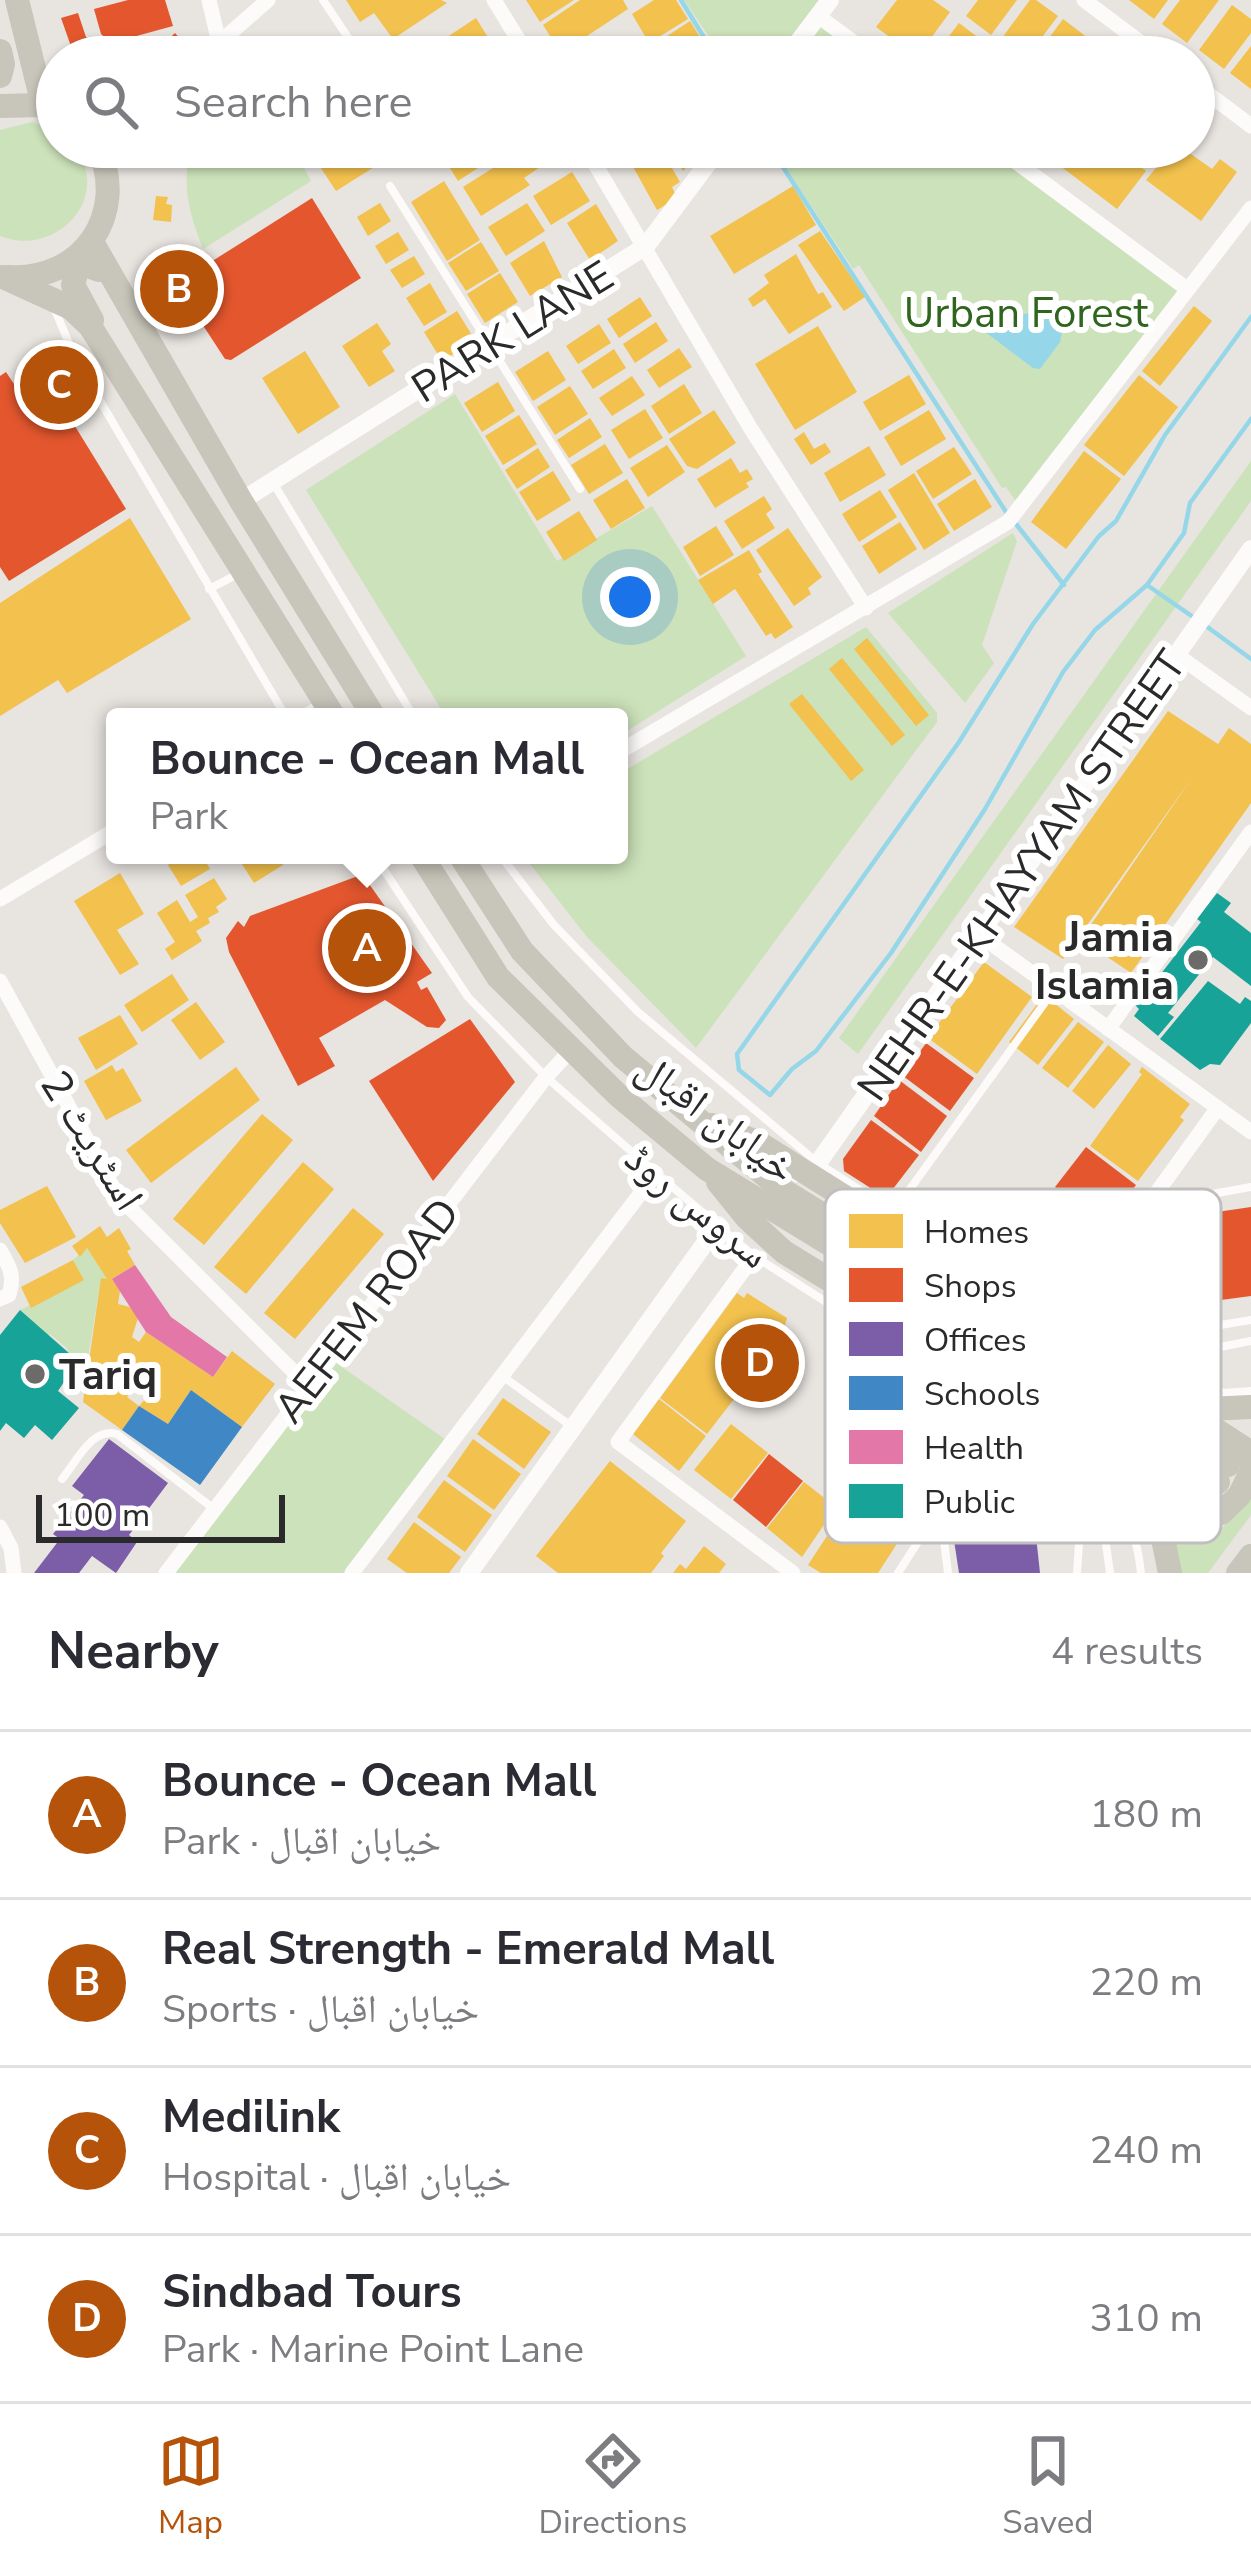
<!DOCTYPE html>
<html lang="en">
<head>
<meta charset="utf-8">
<style>
	:root { --surface:#fff; --page:#f7f7f7; --text:#2b2b33; --muted:#7c7c81; --line:#e1e1e2; --accent:#b45309 }
	body { margin:0; font-family:"Nunito Sans","Noto Naskh Arabic",sans-serif; background:var(--page); color:var(--text) }
	.scale { position:absolute; left:36px; bottom:30px; width:249px; box-sizing:border-box; padding-left:12px; border:6px solid #2a2a2a; border-top:0; font-size:33px; line-height:42px; white-space:nowrap; color:#2a2a2a; -webkit-text-stroke:9px #fff; paint-order:stroke }
	.you { position:absolute; left:630px; top:597px; width:42px; height:42px; margin:-30px; border:9px solid #fff; border-radius:50%; background:#1a73e8; box-shadow:0 0 0 18px #1a73e833 }
	.badge { display:grid; place-items:center; width:78px; height:78px; border-radius:50%; background:var(--accent); color:#fff; font-size:39px; font-weight:700 }
	.pin { position:absolute; translate:-50% -50%; border:6px solid #fff; box-shadow:0 3px 12px #0006 }
	.popup { position:absolute; left:106px; top:708px; width:522px; height:156px; box-sizing:border-box; display:grid; place-content:center; border-radius:12px; background:var(--surface); filter:drop-shadow(0 3px 9px #0005); font-size:39px; white-space:nowrap; color:var(--muted) }
	.popup b { font-size:45px; color:var(--text) }
	.popup::after { content:''; position:absolute; left:50%; top:100%; margin-left:-24px; border:24px solid transparent; border-top-color:var(--surface) }
	.list { margin:0; padding:0; list-style:none }
	h2 { display:flex; justify-content:space-between; align-items:center; height:156px; margin:0; padding:0 48px; font-size:51px }
	h2 small { font-size:39px; font-weight:400; color:var(--muted) }
	.list li { display:grid; grid-template-columns:78px 1fr auto; gap:36px; align-items:center; box-sizing:border-box; height:168px; padding:0 48px; border-top:3px solid var(--line) }
	.list b { display:block; font-size:45px; white-space:nowrap }
	.list p { margin:0; font-size:39px; white-space:nowrap; color:var(--muted) }
	.list em { font-size:39px; font-style:normal; color:var(--muted) }
	.icon { flex:none; width:66px; height:66px; fill:none; stroke:currentColor; stroke-width:2; stroke-linecap:round; stroke-linejoin:round }
	.map { position:relative; flex:none; width:1251px; height:1573px; overflow:hidden }
	.search { position:absolute; background:var(--surface); box-shadow:0 3px 9px #0004; left:36px; right:36px; top:36px; height:132px; display:flex; align-items:center; gap:30px; box-sizing:border-box; padding:0 42px; border-radius:66px; color:var(--muted); font-size:45px }
	.sheet { height:828px; background:var(--surface) }
	nav { display:flex; justify-content:space-around; align-items:center; box-sizing:border-box; height:168px; border-top:3px solid var(--line); background:var(--surface); font-size:33px; color:var(--muted) }
	nav a { display:grid; justify-items:center; gap:6px }
	nav .on { color:var(--accent) }
	.map>svg:first-child { display:block }
</style>
</head>
<body>
<div class="map">
<svg width="1251" height="1573" viewBox="0 0 1251 1573">
	<rect width="100%" height="100%" fill="#e8e4e0"/>
	<!-- green -->
	<g fill="#cce2ba">
		<path d="M684 0H830L819 15 874 57H723Z"/>
		<path d="M32 122 57 131V147H75C113 199 55 258 0 236V130Z"/>
		<path d="M191 147H293L311 181 203 249C189 212 181 186 191 147Z"/>
		<path d="M772 147H996L1187 289 1021 509 1006 487 1002 488 859 265 853 269Z"/>
		<path d="M455 394 557 561 652 506 746 656 619 736V717H446L306 490Z"/>
		<path d="M1251 461V501L858 1054 839 1038Z"/>
		<path d="M1013 533 1017 541 982 645 994 663 965 703 888 613Z"/>
		<path d="M866 627 937 713V722L696 1048 587 937 523 855H619V774Z"/>
		<path d="M87 1248 107 1279H101L88 1357 72 1376 67 1348 50 1334 47 1337 20 1310 84 1280 73 1260Z"/>
		<path d="M329 1358 452 1444 352 1573H166Z"/>
		<path d="M1251 1497V1515L1208 1573H1181L1167 1502 1201 1523 1223 1527Z"/>
	</g>
	<!-- water -->
	<path fill="#95d7e8" d="M1041 309 1063 326 1060 342 1040 369 1033 368 976 325 978 319 1015 317Z"/>
	<!-- homes -->
	<g fill="#f2c14e">
		<path d="M346 0H441L447 3 393 39 374 13 360 22Z"/>
		<path d="M526 0H574L540 22Z"/>
		<path d="M580 0H623L628 9 561 53 543 25Z"/>
		<path d="M654 0H676L688 19 649 43 632 14Z"/>
		<path d="M897 0H933L950 12 917 57 876 27Z"/>
		<path d="M978 0H1017L991 35 966 16Z"/>
		<path d="M1030 0H1036L1058 16 1027 57H1019L999 42Z"/>
		<path d="M1129 0H1168L1154 19Z"/>
		<path d="M1180 0H1219L1187 43 1162 24Z"/>
		<path d="M1232 5 1251 19V33L1224 69 1199 50Z"/>
		<path d="M476 18 494 47 479 57H447L438 43Z"/>
		<path d="M1063 19 1088 38 1074 57H1035Z"/>
		<path d="M690 21 708 50 697 57H659L652 46Z"/>
		<path d="M959 23 984 42 972 57H933Z"/>
		<path d="M1251 46V89L1230 73Z"/>
		<path d="M307 147H368L379 164 336 191Z"/>
		<path d="M448 147H510L458 181 440 152Z"/>
		<path d="M526 147 540 167 524 178 530 185 481 216 463 187Z"/>
		<path d="M622 147H660L680 182 672 187 677 198 657 210Z"/>
		<path d="M668 147H703L683 171Z"/>
		<path d="M1067 147H1114L1146 171 1117 209 1055 162Z"/>
		<path d="M1173 147H1181L1212 169 1220 159 1237 172 1201 221 1146 180Z"/>
		<path d="M572 172 590 201 551 225 533 196Z"/>
		<path d="M444 181 480 240 447 261 411 202Z"/>
		<path d="M793 186 816 225 734 274 710 236Z"/>
		<path d="M156 196 168 197 166 204 172 205 171 222 153 220Z"/>
		<path d="M380 203 391 221 368 236 357 217Z"/>
		<path d="M527 203 545 231 506 256 488 227Z"/>
		<path d="M596 204 618 241 590 260 567 223Z"/>
		<path d="M312 210 348 268 344 282 254 338 249 330 225 345 213 334 211 322 234 307 213 273Z"/>
		<path d="M820 231 865 297 844 311 798 245Z"/>
		<path d="M398 232 409 250 386 264 375 246Z"/>
		<path d="M544 241 562 277 530 296 510 263Z"/>
		<path d="M481 242 499 271 466 291 448 263Z"/>
		<path d="M796 254 818 294 823 292 832 307 789 334 765 299 753 307 748 299 769 283 764 275Z"/>
		<path d="M414 256 425 274 402 288 390 270Z"/>
		<path d="M500 273 518 302 485 323 467 294Z"/>
		<path d="M430 283 447 312 424 326 406 298Z"/>
		<path d="M640 297 652 316 619 338 607 319Z"/>
		<path d="M1194 306 1212 321 1160 386 1142 371Z"/>
		<path d="M457 311 475 340 442 361 424 332Z"/>
		<path d="M656 322 668 341 635 363 623 344Z"/>
		<path d="M377 323 391 344 382 351 395 371 369 387 342 346Z"/>
		<path d="M599 324 611 343 578 364 566 346Z"/>
		<path d="M818 326 857 392 795 430 755 364Z"/>
		<path d="M679 348 692 367 659 388 647 370Z"/>
		<path d="M614 349 626 368 593 389 581 371Z"/>
		<path d="M305 351 340 407 298 434 262 378Z"/>
		<path d="M548 351 566 380 533 401 515 372Z"/>
		<path d="M909 375 926 404 880 431 863 402Z"/>
		<path d="M1139 375 1178 407 1124 476 1084 445Z"/>
		<path d="M632 376 645 395 612 416 599 398Z"/>
		<path d="M498 382 515 411 482 432 464 403Z"/>
		<path d="M684 384 702 413 669 434 651 406Z"/>
		<path d="M570 386 588 414 555 435 537 407Z"/>
		<path d="M645 409 663 438 629 459 611 430Z"/>
		<path d="M714 410 736 443 697 469 687 466 669 439Z"/>
		<path d="M929 410 946 439 901 466 884 437Z"/>
		<path d="M519 415 537 444 503 465 485 436Z"/>
		<path d="M590 418 602 437 569 458 557 440Z"/>
		<path d="M804 432 814 449 825 443 831 452 811 465 794 439Z"/>
		<path d="M605 444 623 473 589 494 571 465Z"/>
		<path d="M667 445 685 472 648 497 630 468Z"/>
		<path d="M869 446 886 475 840 502 824 473Z"/>
		<path d="M954 447 972 474 933 499 916 471Z"/>
		<path d="M538 448 550 467 517 489 505 470Z"/>
		<path d="M1084 451 1121 479 1066 549 1031 522Z"/>
		<path d="M731 458 740 473 747 469 753 479 746 483 749 487 715 508 697 479Z"/>
		<path d="M553 471 571 500 537 521 519 492Z"/>
		<path d="M914 473 950 533 924 550 888 490Z"/>
		<path d="M627 479 645 508 611 529 593 500Z"/>
		<path d="M975 479 992 507 954 531 937 504Z"/>
		<path d="M880 490 897 517 859 542 842 514Z"/>
		<path d="M764 496 772 509 766 514 775 528 742 549 724 521Z"/>
		<path d="M579 511 597 540 564 561 546 532Z"/>
		<path d="M130 518 191 619 67 693 58 680 0 716V603Z"/>
		<path d="M900 522 917 549 879 574 862 546Z"/>
		<path d="M716 526 734 555 700 576 683 547Z"/>
		<path d="M788 528 822 577 808 588 811 594 794 606 756 550Z"/>
		<path d="M749 550 762 572 758 574 793 627 775 639 771 633 766 636 735 589 713 604 698 580Z"/>
		<path d="M867 638 929 715 916 726 854 649Z"/>
		<path d="M842 658 905 735 892 746 829 669Z"/>
		<path d="M802 694 864 770 851 781 789 704Z"/>
		<path d="M1168 711 1218 744 1229 728 1251 744V803L1131 973 1081 939 1194 775 1063 959 1014 927Z"/>
		<path d="M184 855H202L210 869 181 886 168 865Z"/>
		<path d="M251 855H276L283 865 254 883 240 861Z"/>
		<path d="M120 873 144 914 117 930 139 964 120 975 74 901Z"/>
		<path d="M214 878 227 899 216 907 219 912 208 918 210 923 196 931 202 941 172 960 165 949 175 942 157 913 177 900 190 922 198 917 185 895Z"/>
		<path d="M984 962 1032 997 977 1074 928 1038Z"/>
		<path d="M172 974 189 1000 142 1032 124 1005Z"/>
		<path d="M1044 995 1074 1019 1038 1065 1009 1042Z"/>
		<path d="M196 1002 225 1042 200 1060 171 1020Z"/>
		<path d="M120 1015 138 1044 96 1070 78 1038Z"/>
		<path d="M1078 1022 1104 1042 1068 1088 1042 1068Z"/>
		<path d="M1108 1045 1131 1064 1094 1109 1072 1091Z"/>
		<path d="M112 1065 116 1072 123 1068 142 1101 106 1120 84 1081Z"/>
		<path d="M236 1067 260 1100 151 1183 126 1150Z"/>
		<path d="M1142 1067 1190 1104 1180 1117 1184 1120 1138 1181 1090 1146 1142 1074 1139 1072Z"/>
		<path d="M262 1114 293 1140 204 1245 173 1219Z"/>
		<path d="M303 1162 334 1189 246 1294 214 1267Z"/>
		<path d="M47 1186 76 1237 25 1263 0 1223V1210Z"/>
		<path d="M353 1208 384 1234 295 1339 264 1313Z"/>
		<path d="M100 1226 107 1237 119 1228 131 1249 127 1251 135 1265 112 1279 120 1291 118 1304 130 1307 138 1318 132 1337 139 1342 146 1332 213 1377 232 1351 275 1384 242 1427 191 1390 168 1424 139 1406 147 1397 134 1387 127 1397 139 1406 122 1430 83 1402 101 1278 107 1279 87 1248 80 1257 72 1246Z"/>
		<path d="M1034 1227 1084 1264 1058 1300 1008 1263Z"/>
		<path d="M73 1260 84 1280 31 1308 21 1287Z"/>
		<path d="M737 1293 744 1298 747 1293 787 1318 785 1325 788 1329 707 1434 660 1398Z"/>
		<path d="M921 1395 971 1428 929 1494 877 1460Z"/>
		<path d="M503 1398 551 1432 524 1469 477 1434Z"/>
		<path d="M659 1399 706 1436 679 1471 633 1434Z"/>
		<path d="M731 1424 768 1453 731 1499 694 1470Z"/>
		<path d="M1006 1432 1080 1482 1081 1491 1036 1536 950 1514Z"/>
		<path d="M473 1439 521 1474 494 1510 447 1476Z"/>
		<path d="M610 1461 686 1521 661 1553 664 1556 651 1573H558L536 1556Z"/>
		<path d="M876 1461 928 1496 878 1573H821L808 1565Z"/>
		<path d="M444 1480 492 1515 465 1552 417 1517Z"/>
		<path d="M804 1482 836 1507 802 1557 767 1528Z"/>
		<path d="M414 1522 461 1557 449 1573H407L387 1559Z"/>
		<path d="M704 1546 726 1564 719 1573H673L680 1564 686 1569Z"/>
	</g>
	<!-- shops -->
	<g fill="#e4572e">
		<path d="M128 0H165L173 26 111 43 101 34 94 9Z"/>
		<path d="M78 13 86 37 110 57H78L73 52 61 18Z"/>
		<path d="M175 33 189 49 180 57H149Z"/>
		<path d="M312 198 361 278 231 360 225 359 176 284Z"/>
		<path d="M41 371 126 509 9 581 0 567V376L6 372 16 387Z"/>
		<path d="M358 876 367 881 432 973 417 982 421 990 427 987 446 1020 439 1028 427 1027 385 1000 319 1038 335 1066 298 1086 229 952 226 938 238 921 244 927 250 916Z"/>
		<path d="M470 1019 515 1082 433 1181 369 1081Z"/>
		<path d="M926 1043 974 1078 950 1111 903 1076Z"/>
		<path d="M899 1080 947 1116 921 1152 874 1116Z"/>
		<path d="M871 1120 919 1155 886 1198 844 1171 843 1159Z"/>
		<path d="M1086 1147 1136 1185 1106 1225 1055 1187Z"/>
		<path d="M1251 1207V1296L1183 1305 1149 1352 1086 1310 1140 1235 1164 1230 1162 1220Z"/>
		<path d="M769 1454 803 1481 766 1527 733 1500Z"/>
	</g>
	<!-- offices -->
	<g fill="#7b5ea7">
		<path d="M109 1439 168 1483 129 1535 137 1542 116 1573 92 1556 79 1573H34L60 1539 53 1534 84 1495 72 1486Z"/>
		<path d="M950 1514 1036 1536 1040 1573H959Z"/>
	</g>
	<!-- schools -->
	<path fill="#3f88c5" d="M191 1390 242 1427 200 1485 122 1430 139 1406 168 1424Z"/>
	<!-- health -->
	<path fill="#e377a8" d="M135 1265 171 1317 227 1357 213 1377 146 1332 112 1279Z"/>
	<!-- public -->
	<g fill="#17a398">
		<path d="M1217 893 1231 903 1224 912 1251 933V986L1213 957 1168 1013 1174 1017 1158 1036 1134 1016 1139 1009 1136 1006 1201 922 1197 919Z"/>
		<path d="M1208 981 1240 1004 1245 997 1251 1001V1023L1220 1065 1210 1064 1200 1070 1160 1039Z"/>
		<path d="M20 1310 78 1361 58 1391 79 1408 52 1440 35 1425 24 1438 6 1423 0 1431V1335Z"/>
	</g>
	<g fill="none" stroke-linecap="round" stroke-linejoin="round">
		<!-- stream -->
		<g stroke="#95d7e8" stroke-width="4.5">
			<path d="M681 0 716 57"/>
			<path d="M770 147 1008 515"/>
			<path d="M1251 317 1165 435 1116 521 1099 536 1033 624 959 742 737 1054 739 1070 770 1095 792 1069 816 1051 891 953 985 809 1063 672 1095 630 1147 585 1184 533 1190 503 1251 419"/>
			<path d="M1016 524 1064 585"/>
			<path d="M1147 585 1196 619"/>
			<path d="M1206 626 1251 659"/>
		</g>
		<!-- service -->
		<g stroke="#fcfbfa" stroke-width="8">
			<path d="M323 0 361 57"/>
			<path d="M390 186 580 489"/>
			<path d="M55 310 76 360 286 717"/>
			<path d="M274 484 414 717"/>
			<path d="M209 589 240 573"/>
			<path d="M374 855 468 997 546 1077 656 1173 754 1256 1096 1474C1124 1502 1137 1533 1141 1573"/>
			<path d="M500 855 554 925 638 1012 818 1163 1064 1321 1150 1368 1224 1393 1251 1391"/>
			<path d="M1152 1205 1251 1187"/>
			<path d="M894 1211 1054 990"/>
			<path d="M1190 1330 1215 1348 1251 1341"/>
			<path d="M1150 1368 1172 1333 1251 1320"/>
			<path d="M501 1375 571 1426"/>
			<path d="M62 1479C77 1461 92 1427 117 1434L214 1509"/>
			<path d="M940 1508 948 1573"/>
			<path d="M1082 1516 1105 1537 1110 1573"/>
			<path d="M898 1573 1000 1414"/>
			<path d="M1077 1573 1081 1515 1096 1474"/>
		</g>
		<!-- minor -->
		<g stroke="#fcfbfa" stroke-width="15">
			<path d="M209 0 219 43"/>
			<path d="M494 0 529 57"/>
			<path d="M1084 0 1160 57"/>
			<path d="M818 16 874 57"/>
			<path d="M203 57 268 0"/>
			<path d="M1194 83 1251 126"/>
			<path d="M585 147 751 429 866 608"/>
			<path d="M996 147 1187 289"/>
			<path d="M1177 655 1251 708"/>
			<path d="M304 717 326 704"/>
			<path d="M619 752 1008 522 1251 208"/>
			<path d="M0 899 115 830"/>
			<path d="M978 934 1251 1132"/>
			<path d="M0 981 118 1196 307 1385"/>
			<path d="M1108 1029 1251 832"/>
			<path d="M0 1250C10 1267 15 1276 9 1295L0 1299"/>
			<path d="M754 1256 618 1442 793 1573"/>
			<path d="M1064 1321 1217 1109"/>
			<path d="M0 1527 11 1548 14 1573"/>
			<path d="M166 1573 546 1077 570 1051"/>
			<path d="M352 1573 656 1173"/>
		</g>
		<!-- tertiary -->
		<g stroke="#fcfbfa" stroke-width="18">
			<path d="M787 57 830 0"/>
			<path d="M241 501 646 246 720 147"/>
			<path d="M797 1173 818 1163 1251 549"/>
			<path d="M469 1573 718 1225"/>
		</g>
		<!-- primary -->
		<g stroke="#c8c5ba" stroke-width="24">
			<path d="M17 0 43 105"/>
			<path d="M0 51 3 64 0 76"/>
			<path d="M0 106 43 105 56 110"/>
			<path d="M92 242 241 501 374 717"/>
			<path d="M3 277 71 308 90 326 334 717"/>
			<path d="M8 277C82 282 129 214 98 147"/>
			<path d="M92 320 73 285 77 270 85 265 99 270"/>
			<path d="M421 855 498 977 619 1096 707 1169 1218 1482"/>
			<path d="M460 855 522 951 623 1057 784 1191 1228 1465"/>
			<path d="M712 1125 757 1142 1208 1425 1245 1449 1251 1462"/>
			<path d="M718 1182 747 1218 784 1252 1205 1510 1221 1513 1239 1496 1251 1472"/>
			<path d="M1186 1410 1251 1407"/>
			<path d="M1138 1474 1154 1495 1170 1573"/>
			<path d="M1238 1573 1251 1556"/>
		</g>
	</g>
	<!-- markers -->
	<g fill="#6c6b6a" stroke="#fff" stroke-width="4.5">
		<circle cx="1198" cy="960" r="12"/>
		<circle cx="35" cy="1374" r="12"/>
	</g>
	<g text-anchor="middle" stroke-width="12" stroke-linejoin="round" paint-order="stroke">
		<!-- park labels -->
		<g font-size="42" fill="#2f651c" stroke="#fff">
			<text x="1026" y="327">Urban Forest</text>
		</g>
		<!-- street labels -->
		<g font-size="42" fill="#2a2a2a" stroke="#fff">
			<text transform="translate(512 331) rotate(-32)" y="15">PARK LANE</text>
			<text transform="translate(1021 875) rotate(-55)" y="15">NEHR-E-KHAYYAM STREET</text>
			<text transform="translate(717 1117) rotate(37)" y="15">خیابان اقبال</text>
			<text transform="translate(93 1140) rotate(58)" y="15">اسٹریٹ 2</text>
			<text transform="translate(698 1205) rotate(39)" y="15">سروس روڈ</text>
			<text transform="translate(366 1310) rotate(-52)" y="15">AEFEM ROAD</text>
		</g>
		<!-- poi labels -->
		<g font-size="42" font-weight="bold" fill="#2a2a2a" stroke="#fff" text-anchor="end">
			<text x="1174" y="951">Jamia<tspan x="1174" dy="48">Islamia</tspan></text>
			<text x="59" y="1389" text-anchor="start">Tariq</text>
		</g>
	</g>
	<!-- legend -->
	<rect x="825" y="1189" width="396" height="354" rx="18" fill="#fff" stroke="#bfbfbf" stroke-width="3"/>
	<rect x="849" y="1214" width="54" height="34" fill="#f2c14e"/>
	<rect x="849" y="1268" width="54" height="34" fill="#e4572e"/>
	<rect x="849" y="1322" width="54" height="34" fill="#7b5ea7"/>
	<rect x="849" y="1376" width="54" height="34" fill="#3f88c5"/>
	<rect x="849" y="1430" width="54" height="34" fill="#e377a8"/>
	<rect x="849" y="1484" width="54" height="34" fill="#17a398"/>
	<g font-size="33" fill="#2a2a2a">
		<text x="924" y="1243">Homes</text>
		<text x="924" y="1297">Shops</text>
		<text x="924" y="1351">Offices</text>
		<text x="924" y="1405">Schools</text>
		<text x="924" y="1459">Health</text>
		<text x="924" y="1513">Public</text>
	</g>
</svg>
<div class="scale">100 m</div>
<div class="you"></div>
<div class="pin badge" style="left:367px;top:948px">A</div>
<div class="popup"><b>Bounce - Ocean Mall</b>Park</div>
<div class="pin badge" style="left:179px;top:289px">B</div>
<div class="pin badge" style="left:59px;top:385px">C</div>
<div class="pin badge" style="left:760px;top:1363px">D</div>
<div class="search"><svg class="icon" aria-label="search" viewBox="0 0 24 24"><circle cx="10" cy="10" r="6"/><path d="M15 15l6 6"/></svg>Search here</div>
</div>
<section class="sheet">
<h2>Nearby<small>4 results</small></h2>
<ul class="list">
<li><span class="badge">A</span><div><b>Bounce - Ocean Mall</b><p>Park · خیابان اقبال</p></div><em>180 m</em></li>
<li><span class="badge">B</span><div><b>Real Strength - Emerald Mall</b><p>Sports · خیابان اقبال</p></div><em>220 m</em></li>
<li><span class="badge">C</span><div><b>Medilink</b><p>Hospital · خیابان اقبال</p></div><em>240 m</em></li>
<li><span class="badge">D</span><div><b>Sindbad Tours</b><p>Park · Marine Point Lane</p></div><em>310 m</em></li>
</ul>
</section>
<nav>
<a class="on"><svg class="icon" aria-label="map" viewBox="0 0 24 24"><path d="M3 6l6-2 6 2 6-2v14l-6 2-6-2-6 2zM9 4v14M15 6v14"/></svg>Map</a>
<a><svg class="icon" aria-label="directions" viewBox="0 0 24 24"><path d="M12 3l9 9-9 9-9-9zM9 14v-3h6M13 9l2 2-2 2"/></svg>Directions</a>
<a><svg class="icon" aria-label="saved" viewBox="0 0 24 24"><path d="M7 4h10v16l-5-4-5 4z"/></svg>Saved</a>
</nav>
</body>
</html>
